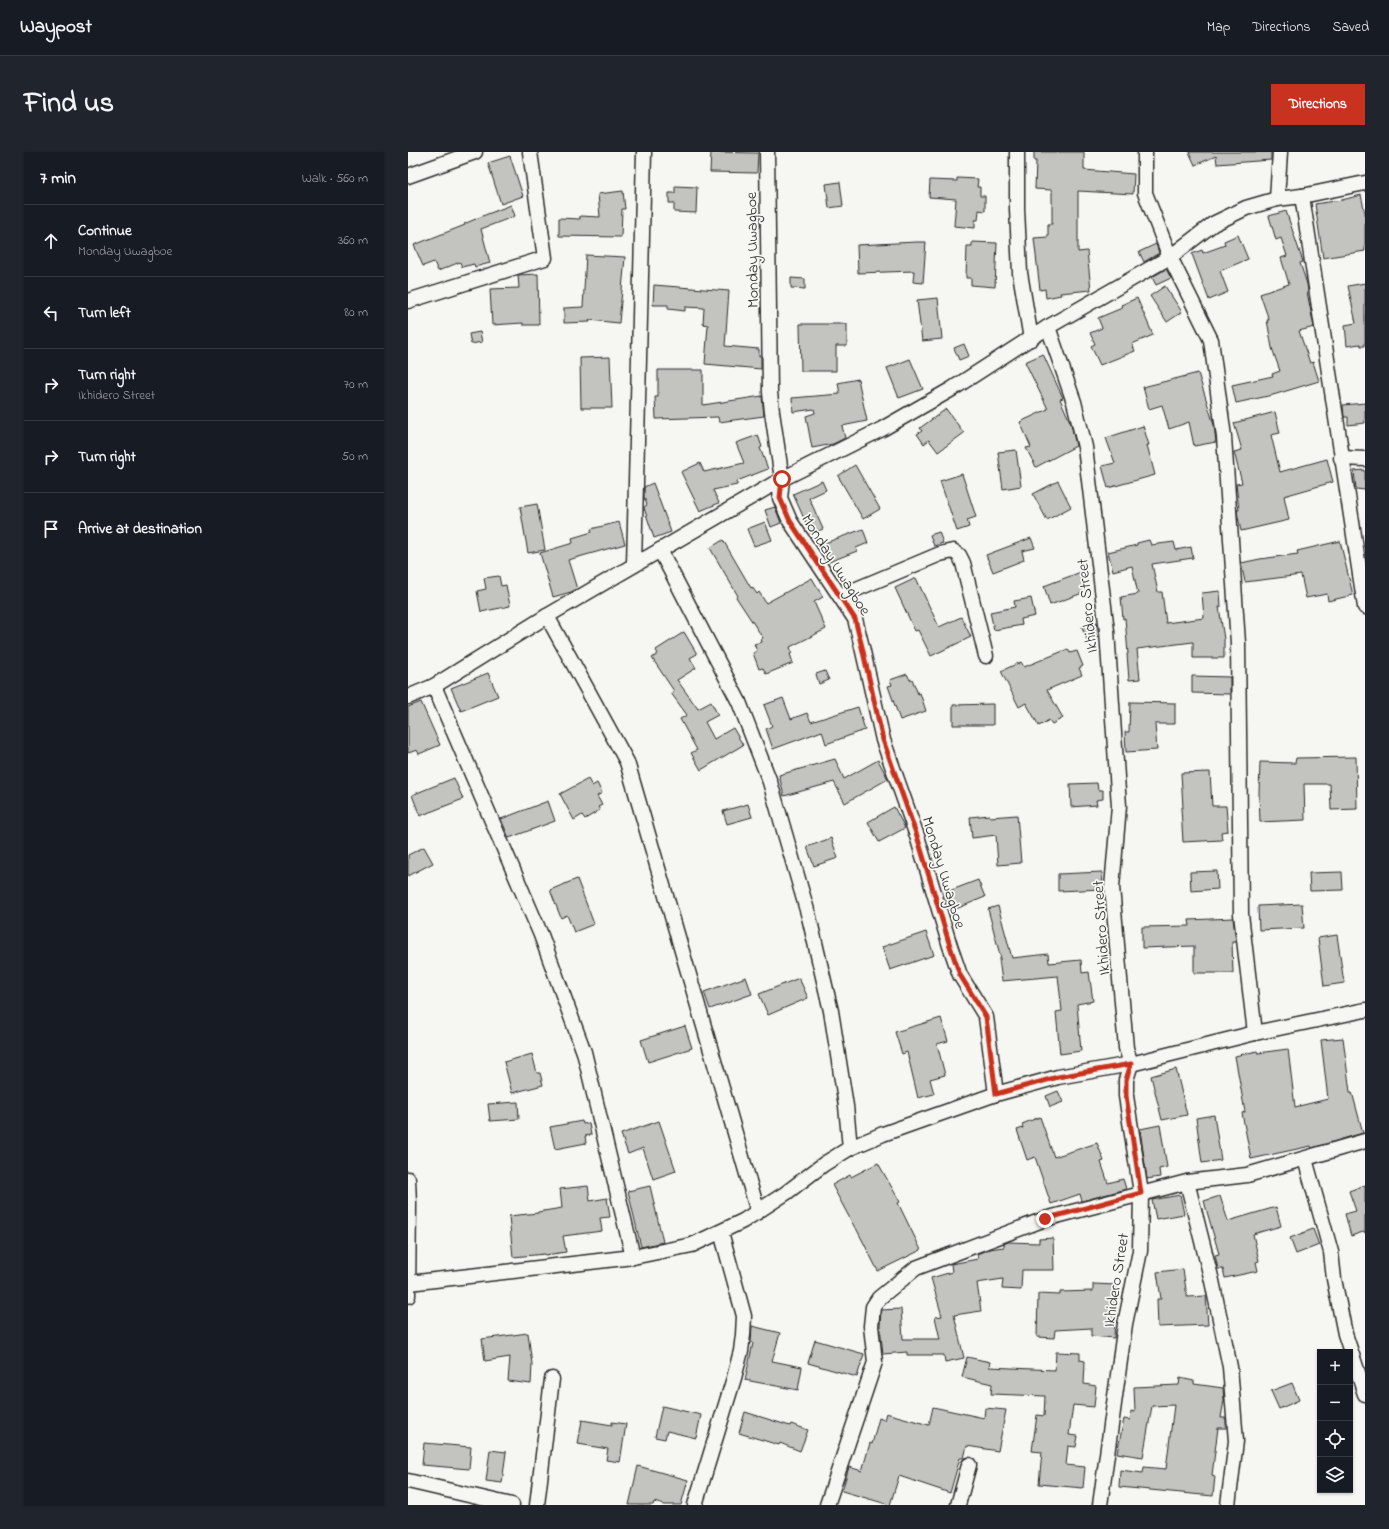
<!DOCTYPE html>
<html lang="en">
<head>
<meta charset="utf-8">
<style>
	:root { --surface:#171b24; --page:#20242c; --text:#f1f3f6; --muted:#9ea1a6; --line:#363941; --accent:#c8321e }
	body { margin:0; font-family:"Indie Flower",sans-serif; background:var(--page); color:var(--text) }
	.controls { position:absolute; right:12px; bottom:12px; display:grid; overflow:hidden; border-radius:0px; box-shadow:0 1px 3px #0004 }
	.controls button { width:36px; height:36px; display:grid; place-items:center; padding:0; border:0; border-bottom:1px solid var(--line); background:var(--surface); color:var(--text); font:20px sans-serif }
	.stop { position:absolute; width:12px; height:12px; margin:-9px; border:3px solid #c8321e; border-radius:50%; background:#fff }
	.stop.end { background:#c8321e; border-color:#fff; box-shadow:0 1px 4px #0008 }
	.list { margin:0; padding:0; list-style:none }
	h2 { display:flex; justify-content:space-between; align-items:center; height:52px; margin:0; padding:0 16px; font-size:17px }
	h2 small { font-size:13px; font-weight:400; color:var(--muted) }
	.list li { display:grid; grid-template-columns:26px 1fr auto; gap:12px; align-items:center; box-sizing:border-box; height:72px; padding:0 16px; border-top:1px solid var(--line) }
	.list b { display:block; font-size:15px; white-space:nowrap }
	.list p { margin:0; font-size:13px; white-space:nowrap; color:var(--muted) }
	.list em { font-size:13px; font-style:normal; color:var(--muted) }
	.icon { flex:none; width:22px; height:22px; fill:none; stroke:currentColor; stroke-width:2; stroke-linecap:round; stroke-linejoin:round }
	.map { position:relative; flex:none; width:957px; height:1353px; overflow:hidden; border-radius:0px }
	header { display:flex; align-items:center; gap:24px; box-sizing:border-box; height:56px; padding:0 20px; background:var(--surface); border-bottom:1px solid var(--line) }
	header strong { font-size:19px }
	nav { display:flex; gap:22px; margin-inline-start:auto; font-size:14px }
	.intro { display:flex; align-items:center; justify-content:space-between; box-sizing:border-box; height:96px; padding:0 24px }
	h1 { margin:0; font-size:28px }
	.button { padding:10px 18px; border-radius:0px; background:var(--accent); color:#fff; font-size:14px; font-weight:700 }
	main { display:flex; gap:24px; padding:0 24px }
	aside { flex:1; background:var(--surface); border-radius:0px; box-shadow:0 1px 3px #0004 }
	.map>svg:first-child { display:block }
</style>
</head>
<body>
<header>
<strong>Waypost</strong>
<nav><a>Map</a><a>Directions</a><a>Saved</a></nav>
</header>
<div class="intro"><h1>Find us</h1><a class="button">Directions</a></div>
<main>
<aside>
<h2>7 min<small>Walk · 560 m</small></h2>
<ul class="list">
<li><svg class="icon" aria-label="ahead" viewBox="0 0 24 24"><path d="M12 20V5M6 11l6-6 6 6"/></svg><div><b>Continue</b><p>Monday Uwagboe</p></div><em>360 m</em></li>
<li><svg class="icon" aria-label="left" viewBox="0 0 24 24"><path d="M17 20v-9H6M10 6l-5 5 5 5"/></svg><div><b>Turn left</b></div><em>80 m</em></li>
<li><svg class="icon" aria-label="right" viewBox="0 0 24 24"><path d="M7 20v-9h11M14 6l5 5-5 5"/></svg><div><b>Turn right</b><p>Ikhidero Street</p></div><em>70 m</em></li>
<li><svg class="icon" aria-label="right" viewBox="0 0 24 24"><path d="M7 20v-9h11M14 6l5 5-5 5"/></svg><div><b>Turn right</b></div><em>50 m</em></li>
<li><svg class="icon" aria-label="arrive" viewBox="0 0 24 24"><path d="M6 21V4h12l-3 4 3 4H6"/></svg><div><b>Arrive at destination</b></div></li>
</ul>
</aside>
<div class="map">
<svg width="957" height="1353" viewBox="0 0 957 1353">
	<rect width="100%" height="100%" fill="#f6f6f2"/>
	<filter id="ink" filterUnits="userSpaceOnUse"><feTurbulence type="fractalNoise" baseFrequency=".025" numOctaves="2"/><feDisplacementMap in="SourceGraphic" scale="8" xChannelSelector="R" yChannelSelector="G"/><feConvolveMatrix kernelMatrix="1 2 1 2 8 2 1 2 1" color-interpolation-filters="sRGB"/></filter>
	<g filter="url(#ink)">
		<!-- building -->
		<g fill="#c3c3c0" stroke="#2b2b2b">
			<path d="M303 0 350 1 349 21 302 20Z"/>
			<path d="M626 0H676V18L726 22 725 42 670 39V100L679 99 683 138 652 141 653 143 638 146 637 137 632 138 626 86 640 85V72H644V38L627 37 628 9H626Z"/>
			<path d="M781 0H863V8L809 12 808 4 787 13Z"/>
			<path d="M102 4 115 44 93 52 80 11Z"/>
			<path d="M549 26 570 27 569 35H572V44H577V59L571 58 570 68H567V76L546 74 548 47 521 45 522 28 549 29Z"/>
			<path d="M432 30 435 54 421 56 418 32Z"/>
			<path d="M267 34 289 35 288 61 266 60V51H261V41H267Z"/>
			<path d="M215 39 217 57H214L213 85 151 84V66L172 67V64L192 65 190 42Z"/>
			<path d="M953 43 957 61V99L915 106 907 52 934 48Z"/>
			<path d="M103 53 107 64 73 77 82 111 67 115 66 112 54 115 52 110 30 119 26 110 15 114 6 93 57 73 56 72 77 63Z"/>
			<path d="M878 59 895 110 892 111 899 132 900 140H899L906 175 891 179 902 211 905 210 911 229 865 243 828 251 824 233 865 224 864 222 872 219 864 196 859 168H861L852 142 881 132 873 106 879 104 873 86 868 88 861 64Z"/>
			<path d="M830 83 840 107 812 119 820 140 801 148 784 102 794 98 795 101 817 93 816 89Z"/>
			<path d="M508 90H518L515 131 505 130 506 119 450 121 449 93Z"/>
			<path d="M564 90 589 91 587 135 563 133V126H558L559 94H564Z"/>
			<path d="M748 92 751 101 736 110 731 100Z"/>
			<path d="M178 103 217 105 211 171 181 168 182 170 156 171V156L175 155Z"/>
			<path d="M758 117 763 126 748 133 744 125Z"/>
			<path d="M130 122 131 173H115V171L84 173 82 137 111 136 110 123Z"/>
			<path d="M383 126 397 127V137L383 136Z"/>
			<path d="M957 131V194H953L952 192 939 194 937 173 948 171 940 134Z"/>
			<path d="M246 133 321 139 317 194 351 197V204H353V217L297 212 300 173 295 172 296 156 277 155V159L260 157V153H245Z"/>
			<path d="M757 134 774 160 759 170 742 144Z"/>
			<path d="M530 146 534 187 514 189 509 148Z"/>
			<path d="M729 146 745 183 724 192 727 199 692 213 683 194 687 192 682 181 694 176 690 166 714 156 713 153Z"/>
			<path d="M392 172H439V194H428V219H393Z"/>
			<path d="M72 180 74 190 63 192 61 182Z"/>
			<path d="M556 192 561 204 551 208 546 196Z"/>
			<path d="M635 202 655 246 652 247 663 272 668 294 628 315 618 296 623 295 612 270 640 257 617 210Z"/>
			<path d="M202 205 204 256H173L172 206Z"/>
			<path d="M502 207 515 237 491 246 479 216Z"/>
			<path d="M250 218H295V253L354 244 356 264 311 270 310 265 248 267 247 245H250Z"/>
			<path d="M790 221 806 273 808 290 786 294 781 270 761 277 754 253 741 257 735 235Z"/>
			<path d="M450 227 459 269 434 274 437 286 425 292 404 296 398 264 407 261 406 257 385 260 384 246 432 242 430 231Z"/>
			<path d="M957 251V271L940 273V265H936L935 253Z"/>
			<path d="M538 257 556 281 530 300 521 288 516 292 509 282 514 279 512 276Z"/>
			<path d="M867 260 872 281 863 283 872 320 919 307 925 330 876 344 881 368 833 379 830 365 829 358H831L828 332 834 331 826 300 834 298 826 271Z"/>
			<path d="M735 274 741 293H739L747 323 700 336 694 314 707 311 698 286Z"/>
			<path d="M350 283 354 295 352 296 360 317 329 329V333L305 338 311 351 292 359 273 320 292 311 296 320 336 311 328 291Z"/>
			<path d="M608 298 613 334 595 337 590 300Z"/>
			<path d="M447 313 472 357 455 367 430 324Z"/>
			<path d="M957 318V338L948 337 946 319Z"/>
			<path d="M554 322 568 365 559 368 561 375 549 379 532 329Z"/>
			<path d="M414 329 418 338 401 346 415 377 403 382 385 342Z"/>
			<path d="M650 329 663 355 639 368 625 342Z"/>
			<path d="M245 331 263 380 246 386 236 356V355L239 353 236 345V335Z"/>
			<path d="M129 352 137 398 120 401 112 355Z"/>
			<path d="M367 355 373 371 363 375 357 358Z"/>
			<path d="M211 370 217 392 160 408 169 437 163 440 145 445 132 401 165 391 164 386 184 380 183 377Z"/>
			<path d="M357 370 364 388 346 394 339 377Z"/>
			<path d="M455 377 460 391 448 396 449 399 421 410 414 392Z"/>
			<path d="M531 380 535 391 526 394 522 383Z"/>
			<path d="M623 386 627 396 614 399 616 408 585 420 578 403Z"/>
			<path d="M315 388 343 436 344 435 349 442 351 440 358 451 404 426 415 445 406 450 418 477 382 495 384 501 382 502 385 511 358 522 355 516 351 517 345 501 349 499 346 492 354 490 353 487 355 486 328 445 330 444 302 396Z"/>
			<path d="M741 388 743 393 766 390 768 398 783 395 785 406 744 412 750 440H754L758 471 796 466 794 441 812 439 813 455H811L816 487V506H785V490L729 497 732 527 721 528 719 502H720L717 466 715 467 713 445 730 442 724 414 705 419 700 400 729 393V391Z"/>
			<path d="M932 389 945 443 920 449 919 442 898 446 893 423 837 430 833 411 852 407 890 402 889 399Z"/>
			<path d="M673 420 680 439 642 453 636 434Z"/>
			<path d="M91 424 93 434 98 433 102 454 73 460 69 439 78 437 76 426Z"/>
			<path d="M508 426 531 475 553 465 563 485 523 504 510 478 507 479 487 436Z"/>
			<path d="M623 446 627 464 613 467 614 473 586 478 582 460 607 455 606 449Z"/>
			<path d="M689 470 691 484 679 488 674 475Z"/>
			<path d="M276 480 289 502 282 506 288 516 269 528 290 557 303 550 310 563 297 570 306 587 325 576 335 593 293 618 283 601 289 598 272 567 279 563 263 541 266 539 244 506 250 502 248 498Z"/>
			<path d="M660 497 662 501 669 499 675 514 671 516 674 523 639 538 655 566 644 572 641 568 631 574 618 551 611 555 593 519 613 510 616 515Z"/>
			<path d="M417 519 421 528 411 532 408 522Z"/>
			<path d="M80 521 90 544 53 559 43 536Z"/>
			<path d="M499 522 502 528 504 527 510 542 512 541 518 559 492 568 480 534 484 533 482 528Z"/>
			<path d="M784 524 822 525V542L784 541Z"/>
			<path d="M375 546 383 567 399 561 403 570 450 555 457 578 418 592 414 579 365 597 358 577 364 574 356 553Z"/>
			<path d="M13 550 32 593 11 602 9 598 0 601V555Z"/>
			<path d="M722 550 767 551V572H747L749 598 718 600 717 580H721Z"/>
			<path d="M585 552V573H545V553Z"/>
			<path d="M948 605 949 657 923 658 922 632H896L897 668 852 670 851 641 852 610 887 611 888 606Z"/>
			<path d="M427 607 436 627 470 608 480 627 437 651 426 630 376 644 371 623Z"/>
			<path d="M802 620 804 654H818L820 679 813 680 814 688 775 690 773 656H775L773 621Z"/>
			<path d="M46 626 55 647 12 664 4 643Z"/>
			<path d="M180 627 184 634 189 631 194 641 189 644 194 653 190 655 192 658 177 667 174 663 166 668 152 642Z"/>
			<path d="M689 631 690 638H695V647L688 648 689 653 663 655 662 632Z"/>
			<path d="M140 649 147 669 101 686 93 667Z"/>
			<path d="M340 652 344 665 319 672 315 659Z"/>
			<path d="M486 655 497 676 471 690 460 670Z"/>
			<path d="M581 663 582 665 609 663 613 711 590 713 588 683 564 686 562 665Z"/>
			<path d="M423 686 430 706 406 714 399 695Z"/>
			<path d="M16 695 25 711 0 724V703Z"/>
			<path d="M809 719 810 737 783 739 782 720Z"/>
			<path d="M694 720 695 737 650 739V722Z"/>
			<path d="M934 720 935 738 902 739 901 721Z"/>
			<path d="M169 727 186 772 166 780 159 763 153 766 142 738Z"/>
			<path d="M570 728 577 745 543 759 536 741Z"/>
			<path d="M894 752 896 776 851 778 850 754Z"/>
			<path d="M590 754 604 806 640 802 641 811 673 808 674 821 681 820 685 849 669 852 673 899 652 902 648 860 654 859 650 824 594 829 591 807H593L580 757Z"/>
			<path d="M825 766 828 790H824L825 821H786V794L734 796V775L782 774 781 768Z"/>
			<path d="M518 780 526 803 482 818 474 795Z"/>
			<path d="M929 783 936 831 916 834 910 786Z"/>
			<path d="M338 825 344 842 302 857 296 840Z"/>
			<path d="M391 826 400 846 360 863 351 842Z"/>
			<path d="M533 866 540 889 529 892 537 923 522 927 526 942 510 946 499 900 494 902 487 880Z"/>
			<path d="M277 874 284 896 240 910 233 888Z"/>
			<path d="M935 886 942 940H944L955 981 904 996 903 994 843 1007 834 961 837 960 827 904 849 899 850 901 880 897 887 955 920 947 913 888Z"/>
			<path d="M124 902 129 921H132L135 933 104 941 96 910Z"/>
			<path d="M768 917 779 963 754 968 743 924Z"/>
			<path d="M650 939 655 950 642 955 638 944Z"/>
			<path d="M110 950 111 967 82 969 80 952Z"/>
			<path d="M806 963 813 1008 794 1011 788 966Z"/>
			<path d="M632 965 646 1005 689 991 696 1009 693 1010 700 1031 715 1027 718 1037 674 1049 672 1042 643 1052 627 1005 619 1008 609 978 615 976 614 972Z"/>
			<path d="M174 969 175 972 181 971 183 983 177 984 178 991 147 997 142 975Z"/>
			<path d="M251 969 268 1019 245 1027 235 996 220 1002 213 982Z"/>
			<path d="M752 973 759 1015 751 1017 752 1025 739 1027 732 977Z"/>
			<path d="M470 1011 492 1050 490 1051 513 1098 470 1119 448 1076H447L424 1033 442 1023 443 1025Z"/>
			<path d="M957 1033V1081L955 1080 943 1084 937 1062 948 1059 941 1039Z"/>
			<path d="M180 1034 182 1049 199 1046 202 1065 192 1066 194 1079 155 1084 158 1100 137 1103V1102L105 1105 101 1064 130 1061V1060L154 1056 152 1037Z"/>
			<path d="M242 1034 255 1090 233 1095 220 1039Z"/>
			<path d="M772 1043 776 1062 748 1067 744 1048Z"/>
			<path d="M812 1044 820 1069 868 1055 873 1074 845 1082 851 1109 848 1110 850 1119 817 1126 815 1117H810L807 1103 811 1102 796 1049Z"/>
			<path d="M905 1077 911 1093 888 1102 882 1086Z"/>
			<path d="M645 1086 646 1118H614L613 1138 594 1137 595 1127 569 1131 573 1159 546 1163 556 1206 537 1210 536 1203H499V1200L475 1202 472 1174 473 1158 493 1157 495 1187H532L527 1165 534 1164 523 1126 544 1120 543 1112 570 1107 569 1102 581 1097 596 1095V1092L600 1090 631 1091V1087Z"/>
			<path d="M775 1117 779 1145 798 1144 800 1173 750 1175 749 1147H753L749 1120Z"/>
			<path d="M685 1132 709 1133 706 1186 683 1184V1176L647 1178 646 1186 629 1185 630 1142 652 1143V1140L685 1139Z"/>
			<path d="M344 1174 372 1181 364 1209 394 1215 390 1238 337 1228 345 1191 343 1190Z"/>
			<path d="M120 1181 124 1212 123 1232 100 1229 102 1205 77 1209 74 1187Z"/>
			<path d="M407 1188 456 1202 449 1225 400 1211Z"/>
			<path d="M648 1200 672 1201V1208L677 1209 676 1232 688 1234 686 1255 665 1253 661 1283 670 1284 668 1295 660 1294 658 1313 677 1315 675 1336 631 1332 634 1300 624 1299 629 1263 636 1264 637 1244 583 1242 584 1232 554 1225 559 1205 582 1210 581 1215 647 1218Z"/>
			<path d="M772 1226 786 1229V1232L815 1236 816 1248 813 1266H818V1276H810L804 1323 807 1324 805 1344 711 1335 712 1318 735 1321 736 1315 758 1317 766 1253 744 1254 735 1305 709 1301 716 1267 722 1268 723 1259 727 1260 726 1235 771 1233Z"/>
			<path d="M884 1231 891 1248 871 1257 863 1239Z"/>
			<path d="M254 1254 293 1263 288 1286 259 1279 257 1287 247 1285Z"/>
			<path d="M525 1255 576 1266 577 1256 598 1258 590 1299 559 1294 556 1306H552L542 1341 491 1324 482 1353 434 1339 441 1315 454 1319 462 1291 464 1292 471 1266 476 1268 478 1261 521 1273Z"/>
			<path d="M337 1260 382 1274 383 1272 400 1278 392 1299 372 1291 371 1293 331 1281Z"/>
			<path d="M174 1268 204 1273V1270L218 1272 212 1310 198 1308 200 1297 170 1292Z"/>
			<path d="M16 1291 63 1295 61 1317 14 1313Z"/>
			<path d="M82 1298 98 1300 94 1331 78 1329Z"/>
			<path d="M230 1314 280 1328 273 1353H257L246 1350 245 1353H221Z"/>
		</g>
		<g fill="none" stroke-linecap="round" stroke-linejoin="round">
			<!-- minor casing -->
			<g stroke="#2b2b2b" stroke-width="17">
				<g id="minor">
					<path d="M359 0 362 240 364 260 374 327 372 346 382 369 447 467 454 495 475 588 509 684 542 794 552 823 578 865 588 942"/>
					<path d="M609 0V57L612 121 623 187"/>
					<path d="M737 0V41L762 105 803 188 816 285 830 491 833 762 847 881"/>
					<path d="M0 24 67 0"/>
					<path d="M894 44 957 455"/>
					<path d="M869 47 872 0"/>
					<path d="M0 149 137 106 122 0"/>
					<path d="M640 175 666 250 677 295 699 479 711 654 704 735 718 896 723 912 718 928V944L733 1041 732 1099 717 1172 692 1353"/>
					<path d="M933 306 957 307"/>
					<path d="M252 398 331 550 362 630 401 765 423 859 438 954 442 996"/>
					<path d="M226 413 236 0"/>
					<path d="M432 444 532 402 545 399 551 403 555 411 578 504"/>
					<path d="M139 464 219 610 350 1060"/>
					<path d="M26 534 133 783 176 900 225 1105"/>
					<path d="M0 545 26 534 139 464 374 327 474 277 544 237 640 175 762 105 805 72 838 56 869 47 894 44 957 31"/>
					<path d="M897 1007 923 1100 926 1127 937 1182 957 1242"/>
					<path d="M0 1027 1 1052 0 1144"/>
					<path d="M779 1030 804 1129 822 1215 828 1289 820 1353"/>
					<path d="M1 1131 225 1105 284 1093 335 1069 378 1041 416 1012 442 996 475 982 588 942 650 925 723 912 847 881 957 858"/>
					<path d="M0 1329 104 1353"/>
					<path d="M129 1353 144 1227"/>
					<path d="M287 1353 326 1226 333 1199 335 1183 336 1164 313 1080"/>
					<path d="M419 1353 467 1210 463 1174 465 1155 471 1146 508 1116 637 1067 779 1030 839 1023 957 989"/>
					<path d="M550 1353 561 1313"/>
				</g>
			</g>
			<!-- minor -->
			<use href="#minor" stroke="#f6f6f2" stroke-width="14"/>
		</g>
	</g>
	<g fill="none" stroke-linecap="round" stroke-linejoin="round" filter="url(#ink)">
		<!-- route -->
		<path stroke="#c8321e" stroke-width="5" d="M374 327 372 346 382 369 447 467 454 495 475 588 509 684 542 794 552 823 578 865 588 942 650 925 723 912 718 928V944L733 1041 637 1067"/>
	</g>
	<g text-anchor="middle" stroke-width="3.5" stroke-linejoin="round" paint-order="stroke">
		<!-- street labels -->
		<g font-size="16" fill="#2b2b2b" stroke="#f6f6f2">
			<text transform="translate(343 98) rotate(-91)" y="6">Monday Uwagboe</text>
			<text transform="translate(429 412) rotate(58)" y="6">Monday Uwagboe</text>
			<text transform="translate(678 454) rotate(-96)" y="6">Ikhidero Street</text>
			<text transform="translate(537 720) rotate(73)" y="6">Monday Uwagboe</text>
			<text transform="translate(692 776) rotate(-94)" y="6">Ikhidero Street</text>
			<text transform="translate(707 1128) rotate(-81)" y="6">Ikhidero Street</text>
		</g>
	</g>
</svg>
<div class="controls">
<button>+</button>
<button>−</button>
<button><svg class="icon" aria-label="locate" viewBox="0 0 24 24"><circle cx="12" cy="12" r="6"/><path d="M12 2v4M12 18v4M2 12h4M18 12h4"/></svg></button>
<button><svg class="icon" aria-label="layers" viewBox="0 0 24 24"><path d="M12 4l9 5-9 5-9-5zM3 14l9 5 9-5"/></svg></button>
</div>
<div class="stop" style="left:374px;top:327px"></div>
<div class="stop end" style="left:637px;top:1067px"></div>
</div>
</main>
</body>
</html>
